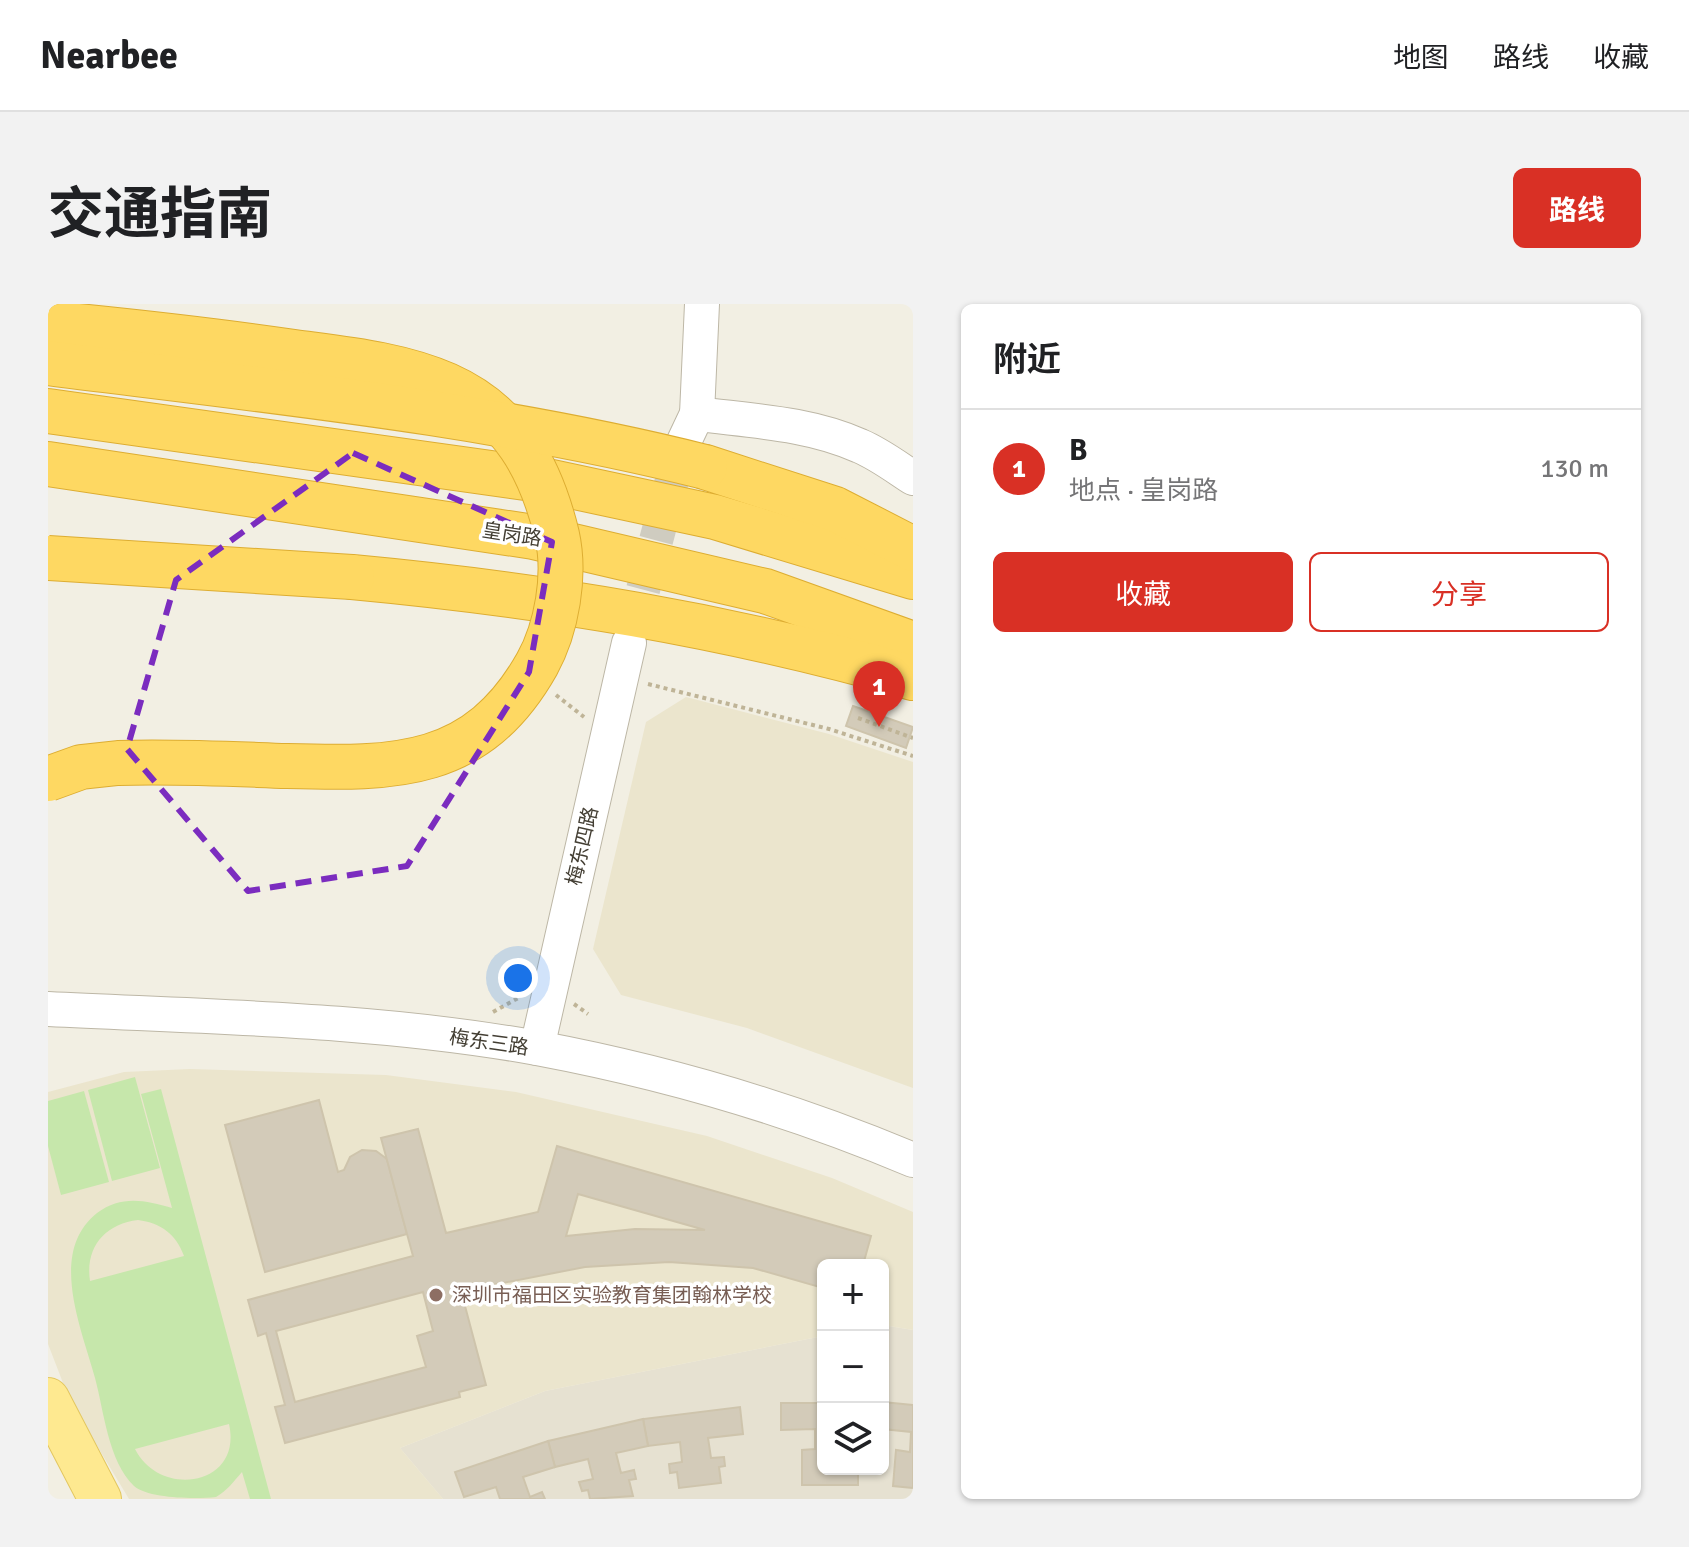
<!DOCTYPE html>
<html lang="zh">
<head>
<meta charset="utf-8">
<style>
	:root { --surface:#fff; --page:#f2f2f2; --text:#202124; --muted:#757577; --line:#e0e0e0; --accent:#d93025 }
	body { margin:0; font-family:Signika,"Noto Sans SC",sans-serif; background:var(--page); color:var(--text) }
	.controls { position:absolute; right:24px; bottom:24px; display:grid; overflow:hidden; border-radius:12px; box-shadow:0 2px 6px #0004 }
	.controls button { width:72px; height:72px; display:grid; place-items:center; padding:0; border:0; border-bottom:2px solid var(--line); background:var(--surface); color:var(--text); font:40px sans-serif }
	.you { position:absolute; left:470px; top:674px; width:28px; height:28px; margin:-20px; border:6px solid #fff; border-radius:50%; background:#1a73e8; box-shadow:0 0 0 12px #1a73e833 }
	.badge { display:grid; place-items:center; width:52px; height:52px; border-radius:50%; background:var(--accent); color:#fff; font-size:26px; font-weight:700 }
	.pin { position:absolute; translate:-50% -66px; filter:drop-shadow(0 2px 4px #0008) }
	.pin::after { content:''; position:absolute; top:42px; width:28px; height:24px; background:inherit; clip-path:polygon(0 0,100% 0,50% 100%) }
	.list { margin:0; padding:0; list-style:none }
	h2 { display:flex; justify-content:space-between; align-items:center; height:104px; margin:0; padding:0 32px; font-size:34px }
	h2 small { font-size:26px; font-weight:400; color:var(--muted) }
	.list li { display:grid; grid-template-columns:52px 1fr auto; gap:24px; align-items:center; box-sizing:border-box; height:120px; padding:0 32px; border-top:2px solid var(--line) }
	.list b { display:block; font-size:30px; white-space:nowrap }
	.list p { margin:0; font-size:26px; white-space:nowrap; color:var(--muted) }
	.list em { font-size:26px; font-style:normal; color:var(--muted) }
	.actions { display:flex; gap:16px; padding:24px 32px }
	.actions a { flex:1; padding:18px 0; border:2px solid var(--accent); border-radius:12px; text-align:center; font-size:28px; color:var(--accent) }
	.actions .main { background:var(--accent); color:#fff }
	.icon { flex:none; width:44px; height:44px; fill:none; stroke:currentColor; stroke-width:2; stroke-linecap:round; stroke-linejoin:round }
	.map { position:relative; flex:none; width:865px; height:1195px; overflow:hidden; border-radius:12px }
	header { display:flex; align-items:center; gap:48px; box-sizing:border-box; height:112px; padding:0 40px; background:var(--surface); border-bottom:2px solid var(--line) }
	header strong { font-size:38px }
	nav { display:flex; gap:44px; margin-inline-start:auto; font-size:28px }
	.intro { display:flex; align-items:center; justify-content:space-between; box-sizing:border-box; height:192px; padding:0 48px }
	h1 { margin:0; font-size:56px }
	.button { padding:20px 36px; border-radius:12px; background:var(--accent); color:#fff; font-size:28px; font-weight:700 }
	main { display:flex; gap:48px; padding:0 48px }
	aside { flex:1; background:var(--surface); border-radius:12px; box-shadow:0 2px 6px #0004 }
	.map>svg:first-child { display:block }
</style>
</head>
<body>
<header>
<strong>Nearbee</strong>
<nav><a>地图</a><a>路线</a><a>收藏</a></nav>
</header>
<div class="intro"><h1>交通指南</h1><a class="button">路线</a></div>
<main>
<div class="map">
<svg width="865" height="1195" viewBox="0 0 865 1195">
	<rect width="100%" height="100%" fill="#f2efe3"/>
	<!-- residential -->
	<path fill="#e6e1d1" d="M835 1021 865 1026V1195H395L352 1144 497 1087 775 1032V1165H835Z"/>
	<!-- education -->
	<g fill="#ebe5cd">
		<path d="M638 393 781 430 865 458V784L699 724 573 691 545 645 598 418Z"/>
		<path d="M142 765 338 771 468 788 659 832 784 874 865 908V1026L835 1021V961H775V1032L497 1087 352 1144 395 1195H81L22 1097 0 1040V788L76 768Z"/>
	</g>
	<!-- green -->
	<g fill="#c6e7ab" fill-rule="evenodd">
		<path d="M87 773 112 864 64 877 40 786Z"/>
		<path d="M113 785 223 1195H202L194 1168C186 1177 179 1187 168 1193 149 1195 101 1195 86 1182 60 1157 56 1107 47 1074 33 1023 0 948 49 909 73 891 97 896 124 904L93 790ZM90 916C113 919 128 930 136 952L42 977C37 943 57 920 90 916ZM181 1120C195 1182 112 1195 87 1145Z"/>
		<path d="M36 787 61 878 13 891 0 842V797Z"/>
	</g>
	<!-- building -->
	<g fill="#d3cbb9" stroke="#cec4ac" stroke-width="2" fill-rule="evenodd">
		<path d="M805 402 865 423 858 444 798 422Z"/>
		<path d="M271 796 290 868 296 866 302 853 314 846 328 847 339 855 359 930 217 968 177 821Z"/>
		<path d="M370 825 398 929 490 908 509 842 823 932 815 961H775V984L705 964 621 958 537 963 413 987 438 1081 411 1088 412 1093 237 1139 227 1103 237 1101 218 1029 210 1032 200 996 365 952 333 834ZM530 890 657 926 587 925 518 932ZM375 988 385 1027 369 1032 378 1063 247 1098 228 1027Z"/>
		<path d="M835 1098 865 1101V1184L845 1182 848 1146 862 1148 863 1128 835 1125Z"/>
		<path d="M733 1099H775V1165H810V1181H754V1146L767 1145V1125L733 1126Z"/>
		<path d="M692 1103 695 1130 660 1134 663 1154 676 1153 677 1162 671 1163 673 1179 631 1184 629 1168 622 1169 621 1160 634 1158 632 1138 600 1142 595 1115Z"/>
		<path d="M595 1115 600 1142 568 1149 573 1169 586 1166 588 1175 581 1176 585 1192 542 1195 540 1186 534 1187 531 1178 545 1175 540 1155 507 1163 500 1137Z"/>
		<path d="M500 1137 507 1163 475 1173 482 1193 494 1188 497 1195H452L448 1183 416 1193 407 1168Z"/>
	</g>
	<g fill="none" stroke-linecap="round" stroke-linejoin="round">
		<!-- minor-tunnel -->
		<path stroke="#cfccc0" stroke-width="34" stroke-dasharray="34 17" stroke-linecap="butt" d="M582 335 632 146"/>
		<!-- minor casing -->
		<g stroke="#bdb7a6" stroke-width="36">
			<g id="minor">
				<path d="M649 110 654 0"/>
				<path d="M632 146 649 110C704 117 761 119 812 142 831 150 848 163 865 174"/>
				<path d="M0 705C162 713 328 715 489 744 617 768 744 805 865 856"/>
				<path d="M489 744 581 339"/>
			</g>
		</g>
		<!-- major casing -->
		<g stroke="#e3c760" stroke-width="44">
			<path id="major" d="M0 1095 52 1195"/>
		</g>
		<!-- highway casing -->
		<g stroke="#ddad32" stroke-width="46">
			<g id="highway">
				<path d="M0 107 499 177 667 213 865 273"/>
				<path d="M0 160 486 233 717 287 865 340"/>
				<path d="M657 163 787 205 865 245"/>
				<path d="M304 273C497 291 678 321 865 374"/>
			</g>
		</g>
		<!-- path -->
		<g stroke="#bfb497" stroke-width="4" stroke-dasharray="4 4" stroke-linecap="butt">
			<path d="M600 380 781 425 865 452"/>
			<path d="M508 391 536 413"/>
			<path d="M810 414 865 434"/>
			<path d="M526 700 540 710"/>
			<path d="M445 708 472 693"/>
		</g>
		<!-- minor -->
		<use href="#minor" stroke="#fff" stroke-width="34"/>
		<!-- major -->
		<use href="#major" stroke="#fee990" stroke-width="42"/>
		<!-- highway -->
		<use href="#highway" stroke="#fed862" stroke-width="44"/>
		<!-- highway-bridge casing -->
		<g stroke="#ddad32" stroke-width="46" stroke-linecap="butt">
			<g id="highway-bridge">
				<path d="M0 19C82 27 164 36 246 48 298 55 351 60 399 81 464 110 493 165 509 231 518 271 509 324 489 360 429 466 348 465 239 462 182 460 126 457 70 459L33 463 0 475"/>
				<path d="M0 59C220 87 442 109 657 163"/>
				<path d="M0 254 304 273"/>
			</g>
		</g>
		<!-- highway-bridge -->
		<use href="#highway-bridge" stroke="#fed862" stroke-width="44"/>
	</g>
	<!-- marked area -->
	<path fill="none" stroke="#7b2cbf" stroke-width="6" stroke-dasharray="16 10" stroke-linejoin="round" d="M305 149 504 238 481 368 359 562 200 587 79 445 128 276Z"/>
	<!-- markers -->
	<circle fill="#8d6e63" stroke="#fff" stroke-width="3" cx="388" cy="991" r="8"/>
	<g text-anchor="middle" stroke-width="7" stroke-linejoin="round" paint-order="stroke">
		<!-- street labels -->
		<g font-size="20" fill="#433e33" stroke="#fff">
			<text transform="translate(464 230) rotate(9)" y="7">皇岗路</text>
			<text transform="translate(534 542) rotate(-77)" y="7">梅东四路</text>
			<text transform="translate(441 738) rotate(8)" y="7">梅东三路</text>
		</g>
		<!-- education labels -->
		<g font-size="20" fill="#785e54" stroke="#fff" text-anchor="start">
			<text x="404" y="998">深圳市福田区实验教育集团翰林学校</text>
		</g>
	</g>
</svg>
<div class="controls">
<button>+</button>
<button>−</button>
<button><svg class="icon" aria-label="layers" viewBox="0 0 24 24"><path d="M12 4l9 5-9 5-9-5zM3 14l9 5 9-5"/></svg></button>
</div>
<div class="you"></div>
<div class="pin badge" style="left:831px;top:423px">1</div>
</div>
<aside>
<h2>附近<small></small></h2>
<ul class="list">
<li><span class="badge">1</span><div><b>B</b><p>地点 · 皇岗路</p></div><em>130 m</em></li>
</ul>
<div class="actions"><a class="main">收藏</a><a>分享</a></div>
</aside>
</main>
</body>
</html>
